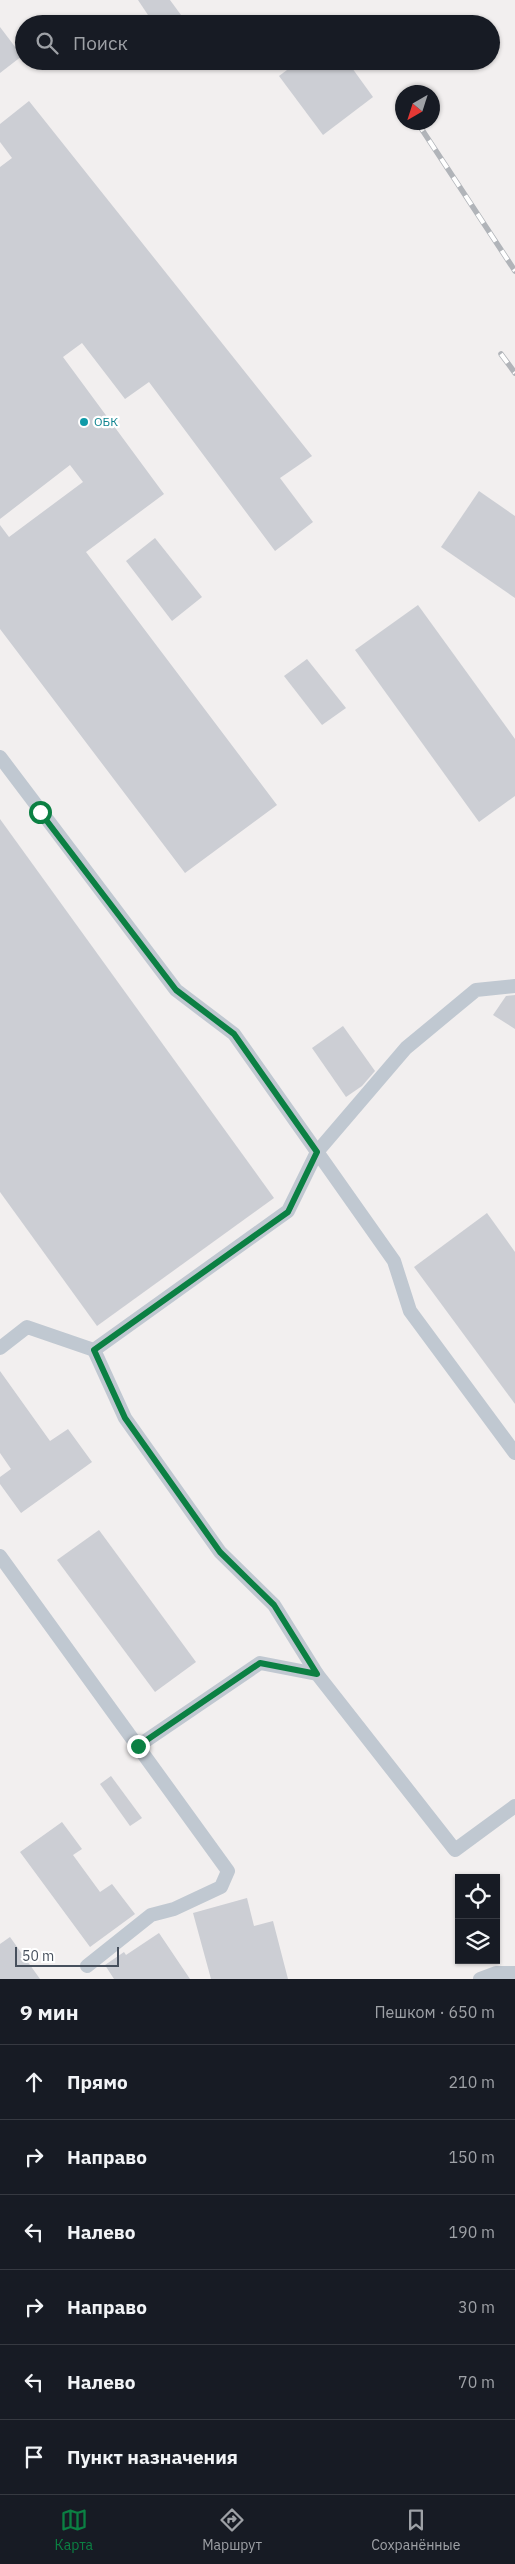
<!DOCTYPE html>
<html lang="ru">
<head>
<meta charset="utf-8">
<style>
	:root { --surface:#171b24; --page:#20242c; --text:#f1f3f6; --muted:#9ea1a6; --line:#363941; --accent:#0b8043 }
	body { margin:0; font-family:"IBM Plex Sans",sans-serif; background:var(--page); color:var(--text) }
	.controls { position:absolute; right:15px; bottom:15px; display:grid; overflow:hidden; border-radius:0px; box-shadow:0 1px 4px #0004 }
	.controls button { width:45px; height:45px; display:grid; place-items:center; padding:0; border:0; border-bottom:1px solid var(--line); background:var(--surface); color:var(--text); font:25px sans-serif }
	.compass { position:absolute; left:395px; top:85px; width:45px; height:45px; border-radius:50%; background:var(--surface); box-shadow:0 1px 4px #0004; rotate:219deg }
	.scale { position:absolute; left:15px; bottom:12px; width:104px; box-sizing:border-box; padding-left:5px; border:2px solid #47505d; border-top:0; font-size:14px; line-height:18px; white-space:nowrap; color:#47505d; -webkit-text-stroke:4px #fff; paint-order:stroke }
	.stop { position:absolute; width:15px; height:15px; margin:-11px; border:4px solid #0b8043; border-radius:50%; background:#fff }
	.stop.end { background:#0b8043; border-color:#fff; box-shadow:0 1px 5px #0008 }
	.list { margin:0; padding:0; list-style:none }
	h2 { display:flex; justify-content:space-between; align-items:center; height:65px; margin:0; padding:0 20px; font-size:21px }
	h2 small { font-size:16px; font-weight:400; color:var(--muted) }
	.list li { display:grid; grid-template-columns:32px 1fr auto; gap:15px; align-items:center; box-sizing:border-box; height:75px; padding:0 20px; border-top:1px solid var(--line) }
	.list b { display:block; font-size:19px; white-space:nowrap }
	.list em { font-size:16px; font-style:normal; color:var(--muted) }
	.icon { flex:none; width:28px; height:28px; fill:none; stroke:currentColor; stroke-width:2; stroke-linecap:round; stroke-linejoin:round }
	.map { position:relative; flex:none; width:515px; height:1979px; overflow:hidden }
	.search { position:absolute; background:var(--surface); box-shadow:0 1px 4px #0004; left:15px; right:15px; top:15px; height:55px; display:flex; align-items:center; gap:12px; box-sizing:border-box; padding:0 18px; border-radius:28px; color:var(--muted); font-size:19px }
	.sheet { height:515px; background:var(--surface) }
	nav { display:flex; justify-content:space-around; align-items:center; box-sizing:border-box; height:70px; border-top:1px solid var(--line); background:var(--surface); font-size:14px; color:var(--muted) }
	nav a { display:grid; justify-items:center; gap:2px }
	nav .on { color:var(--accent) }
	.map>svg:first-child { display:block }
</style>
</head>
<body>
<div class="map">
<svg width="515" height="1979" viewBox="0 0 515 1979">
	<rect width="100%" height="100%" fill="#f2efef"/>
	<!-- building -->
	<g fill="#ccced4">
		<path d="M138 0H170L181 15 168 24H154Z"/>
		<path d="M0 27 22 56 0 73Z"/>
		<path d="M299 61H347L373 97 323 135 279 76Z"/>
		<path d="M29 101 312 456 280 478 313 522 275 551 149 382 125 399 82 343 63 357 164 494 86 552 277 805 185 873 0 629V525L9 537 83 482 70 465 0 519V167L12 158 0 142V124Z"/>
		<path d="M479 491 515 516V598L441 547Z"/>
		<path d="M155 538 202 597 172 621 126 561Z"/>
		<path d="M418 605 515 739V796L479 822 355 650Z"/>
		<path d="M307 659 346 708 322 725 284 676Z"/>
		<path d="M0 819 274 1198 97 1326 0 1192Z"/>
		<path d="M515 995V1029L493 1015 506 996Z"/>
		<path d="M343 1026 375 1071 362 1086 346 1097 312 1048Z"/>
		<path d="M487 1213 515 1252V1404L414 1267Z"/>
		<path d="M0 1371 50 1441 68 1429 92 1462 21 1513 0 1484V1477L11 1469 0 1453Z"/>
		<path d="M99 1530 196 1662 155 1692 57 1560Z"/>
		<path d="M111 1776 142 1818 130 1826 100 1784Z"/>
		<path d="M62 1822 82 1849 73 1855 100 1892 112 1884 135 1914 90 1947 20 1852Z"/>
		<path d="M247 1898 254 1926 273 1921 288 1979H211L193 1913Z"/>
		<path d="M159 1933 190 1979H114L105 1965 124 1952 126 1955Z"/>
		<path d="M10 1937 40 1979H0V1944Z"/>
	</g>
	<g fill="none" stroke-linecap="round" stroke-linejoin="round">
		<!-- minor -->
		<g stroke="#c0c8d1" stroke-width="14">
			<path d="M0 757 176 990 234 1034 394 1261 410 1311 515 1453"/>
			<path d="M0 1348 27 1327 94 1350 288 1211 317 1152 406 1048 476 990 515 986"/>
			<path d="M94 1350 125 1418 220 1552 274 1605 317 1674"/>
			<path d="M0 1556 228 1871 221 1887 174 1909 151 1915 87 1966"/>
			<path d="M138 1746 260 1663 317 1674 455 1850 515 1806"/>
			<path d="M480 1979 496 1973H515"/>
		</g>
		<!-- rail casing -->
		<g stroke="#b1b4b9" stroke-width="5.5">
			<g id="rail">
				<path d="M417 122 515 271"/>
				<path d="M501 354 515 373"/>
			</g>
		</g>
		<!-- rail -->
		<use href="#rail" stroke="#fff" stroke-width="4" stroke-dasharray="11" stroke-linecap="butt"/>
	</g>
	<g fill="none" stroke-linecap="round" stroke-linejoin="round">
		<!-- route -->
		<path stroke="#0b8043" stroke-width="6" d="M40 812 176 990 234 1034 317 1152 288 1212 94 1350 125 1418 220 1552 274 1605 317 1674 260 1663 138 1746"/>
	</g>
	<!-- markers -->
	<circle fill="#0f9aa8" stroke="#fff" stroke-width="2" cx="84" cy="422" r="5"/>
	<g text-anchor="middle" stroke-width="4.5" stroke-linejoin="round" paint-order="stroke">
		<!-- culture labels -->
		<g font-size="12" fill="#0d838f" stroke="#fff" text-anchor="start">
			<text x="94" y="426">ОБК</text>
		</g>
	</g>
</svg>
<div class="controls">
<button><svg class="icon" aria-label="locate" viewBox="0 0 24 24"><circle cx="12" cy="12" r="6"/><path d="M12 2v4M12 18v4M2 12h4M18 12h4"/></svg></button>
<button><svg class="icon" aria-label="layers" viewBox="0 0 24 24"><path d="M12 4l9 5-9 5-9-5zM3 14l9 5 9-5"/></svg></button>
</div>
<svg class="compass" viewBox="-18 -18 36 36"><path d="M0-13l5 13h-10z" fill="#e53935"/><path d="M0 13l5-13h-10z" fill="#9ea1a6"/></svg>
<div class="scale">50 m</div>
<div class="stop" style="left:40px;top:812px"></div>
<div class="stop end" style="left:138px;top:1746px"></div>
<div class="search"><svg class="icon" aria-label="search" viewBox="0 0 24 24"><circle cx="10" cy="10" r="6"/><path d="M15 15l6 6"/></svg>Поиск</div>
</div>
<section class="sheet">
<h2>9 мин<small>Пешком · 650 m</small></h2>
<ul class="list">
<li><svg class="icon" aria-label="ahead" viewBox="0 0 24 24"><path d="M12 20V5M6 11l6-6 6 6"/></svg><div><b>Прямо</b></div><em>210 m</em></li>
<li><svg class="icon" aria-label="right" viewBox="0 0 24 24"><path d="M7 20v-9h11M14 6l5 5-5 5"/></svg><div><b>Направо</b></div><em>150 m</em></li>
<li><svg class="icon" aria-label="left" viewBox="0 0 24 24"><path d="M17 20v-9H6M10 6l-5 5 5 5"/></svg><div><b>Налево</b></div><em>190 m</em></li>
<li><svg class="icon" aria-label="right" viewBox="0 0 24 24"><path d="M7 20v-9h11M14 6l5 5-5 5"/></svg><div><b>Направо</b></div><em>30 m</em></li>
<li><svg class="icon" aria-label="left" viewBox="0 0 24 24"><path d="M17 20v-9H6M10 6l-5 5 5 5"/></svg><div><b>Налево</b></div><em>70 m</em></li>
<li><svg class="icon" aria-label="arrive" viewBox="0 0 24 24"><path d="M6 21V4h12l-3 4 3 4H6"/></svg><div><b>Пункт назначения</b></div></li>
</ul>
</section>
<nav>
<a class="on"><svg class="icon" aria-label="map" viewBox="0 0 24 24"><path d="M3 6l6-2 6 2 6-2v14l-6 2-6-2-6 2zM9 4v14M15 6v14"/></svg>Карта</a>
<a><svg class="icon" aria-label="directions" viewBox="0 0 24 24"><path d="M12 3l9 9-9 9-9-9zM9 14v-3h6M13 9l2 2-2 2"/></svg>Маршрут</a>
<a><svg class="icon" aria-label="saved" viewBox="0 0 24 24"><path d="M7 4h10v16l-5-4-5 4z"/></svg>Сохранённые</a>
</nav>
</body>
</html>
